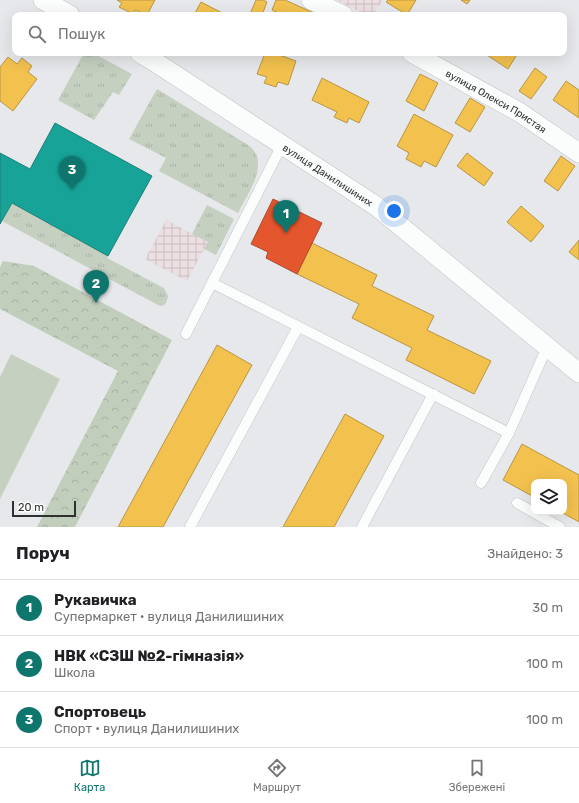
<!DOCTYPE html>
<html lang="uk">
<head>
<meta charset="utf-8">
<style>
	:root { --surface:#fff; --page:#f2f2f2; --text:#202124; --muted:#757577; --line:#e0e0e0; --accent:#0f766e }
	body { margin:0; font-family:Rubik,sans-serif; background:var(--page); color:var(--text) }
	.controls { position:absolute; right:12px; bottom:12px; display:grid; overflow:hidden; border-radius:8px; box-shadow:0 4px 16px #0002 }
	.controls button { width:36px; height:36px; display:grid; place-items:center; padding:0; border:0; border-bottom:1px solid var(--line); background:var(--surface); color:var(--text); font:20px sans-serif }
	.scale { position:absolute; left:12px; bottom:10px; width:64px; box-sizing:border-box; padding-left:4px; border:2px solid #2f3032; border-top:0; font-size:11px; line-height:14px; white-space:nowrap; color:#2f3032; -webkit-text-stroke:3px #fff; paint-order:stroke }
	.you { position:absolute; left:394px; top:211px; width:14px; height:14px; margin:-10px; border:3px solid #fff; border-radius:50%; background:#1a73e8; box-shadow:0 0 0 6px #1a73e833 }
	.badge { display:grid; place-items:center; width:26px; height:26px; border-radius:50%; background:var(--accent); color:#fff; font-size:13px; font-weight:700 }
	.pin { position:absolute; translate:-50% -33px; filter:drop-shadow(0 1px 2px #0008) }
	.pin::after { content:''; position:absolute; top:21px; width:14px; height:12px; background:inherit; clip-path:polygon(0 0,100% 0,50% 100%) }
	.list { margin:0; padding:0; list-style:none }
	h2 { display:flex; justify-content:space-between; align-items:center; height:52px; margin:0; padding:0 16px; font-size:17px }
	h2 small { font-size:13px; font-weight:400; color:var(--muted) }
	.list li { display:grid; grid-template-columns:26px 1fr auto; gap:12px; align-items:center; box-sizing:border-box; height:56px; padding:0 16px; border-top:1px solid var(--line) }
	.list b { display:block; font-size:15px; white-space:nowrap }
	.list p { margin:0; font-size:13px; white-space:nowrap; color:var(--muted) }
	.list em { font-size:13px; font-style:normal; color:var(--muted) }
	.icon { flex:none; width:22px; height:22px; fill:none; stroke:currentColor; stroke-width:2; stroke-linecap:round; stroke-linejoin:round }
	.map { position:relative; flex:none; width:579px; height:527px; overflow:hidden }
	.search { position:absolute; background:var(--surface); box-shadow:0 4px 16px #0002; left:12px; right:12px; top:12px; height:44px; display:flex; align-items:center; gap:10px; box-sizing:border-box; padding:0 14px; border-radius:8px; color:var(--muted); font-size:15px }
	.sheet { height:220px; background:var(--surface) }
	nav { display:flex; justify-content:space-around; align-items:center; box-sizing:border-box; height:56px; border-top:1px solid var(--line); background:var(--surface); font-size:11px; color:var(--muted) }
	nav a { display:grid; justify-items:center; gap:2px }
	nav .on { color:var(--accent) }
	.map>svg:first-child { display:block }
</style>
</head>
<body>
<div class="map">
<svg width="579" height="527" viewBox="0 0 579 527">
	<defs>
		<pattern id="industrial-grid" width="8" height="8" patternUnits="userSpaceOnUse"><rect width="8" height="8" fill="#ecdee1"/><path d="M0 4h8M4 0v8" fill="none" stroke="#cbbfc2"/></pattern>
		<pattern id="grass-tufts" width="24" height="20" patternUnits="userSpaceOnUse"><rect width="24" height="20" fill="#c5d0c1"/><path d="M3 7l-1-3M5 7V3M7 7l1-3M15 17l-1-3M17 17v-4M19 17l1-3" fill="none" stroke="#aab3a6"/></pattern>
		<pattern id="forest-crowns" width="20" height="18" patternUnits="userSpaceOnUse"><rect width="20" height="18" fill="#c1cebc"/><path d="M2 6a3 3 0 1 1 6 0M12 15a3 3 0 1 1 6 0" fill="none" stroke="#a6b1a2"/></pattern>
	</defs>
	<rect width="100%" height="100%" fill="#e7e8eb"/>
	<!-- industrial -->
	<g fill="url(#industrial-grid)">
		<path d="M337 0H383L373 15H366Z"/>
		<path d="M166 220 208 242 187 281 145 259Z"/>
	</g>
	<!-- grass -->
	<g fill="url(#grass-tufts)">
		<path d="M84 53H93L132 74 119 95 113 92 94 120 58 100Z"/>
		<path d="M157 89 248 145C272 162 247 194 238 213L159 171 166 158 129 139Z"/>
		<path d="M12 203 108 256 107 258 164 288 168 296C167 301 166 306 160 306L87 267 88 266 87 267 2 221Z"/>
		<path d="M207 205 234 219 216 255 204 249 208 242 192 234Z"/>
	</g>
	<!-- forest -->
	<path fill="url(#forest-crowns)" d="M3 261 34 266 172 340 75 527H37L118 371 0 309V267Z"/>
	<!-- pitch -->
	<path fill="#c5d0c1" d="M11 354 60 379 0 499V377Z"/>
	<!-- homes -->
	<g fill="#f2c14e" stroke="#b89646">
		<path d="M117 0H155L147 15 135 10 133 14 119 7 122 3Z"/>
		<path d="M256 0H263L267 2 262 15 250 14Z"/>
		<path d="M276 0H285L314 13V15H283L272 10Z"/>
		<path d="M388 0H416L407 15 386 2Z"/>
		<path d="M461 0H470L467 4Z"/>
		<path d="M201 2 226 15H194Z"/>
		<path d="M265 53H274L296 61 288 85 278 82 276 87 264 83 267 77 257 74Z"/>
		<path d="M484 53H518L508 69Z"/>
		<path d="M8 57 17 64 22 58 32 66 28 72 37 79 13 111 0 101V67Z"/>
		<path d="M535 68 547 77 531 99 519 91Z"/>
		<path d="M420 74 438 83 424 111 406 101Z"/>
		<path d="M322 78 369 102 359 123 349 118 347 123 334 117 337 112 312 100Z"/>
		<path d="M566 81 579 90V118L553 100Z"/>
		<path d="M470 98 485 107 470 132 455 123Z"/>
		<path d="M414 114 453 135 436 167 424 161 421 167 406 159 409 153 397 146Z"/>
		<path d="M467 153 493 173 484 186 457 166Z"/>
		<path d="M561 156 575 166 558 191 544 181Z"/>
		<path d="M521 206 544 226 531 242 507 222Z"/>
		<path d="M579 240V260L569 252Z"/>
		<path d="M312 243 377 275 372 286 434 316 427 330 491 361 474 394 406 360 412 348 352 318 359 304 297 274Z"/>
		<path d="M217 345 252 365 163 527H118Z"/>
		<path d="M345 414 384 436 334 527H283Z"/>
		<path d="M522 444 579 475V522L561 512H564V482H534V497L503 480Z"/>
	</g>
	<!-- shops -->
	<path fill="#e4572e" stroke="#ae4b2f" d="M273 199 322 223 297 274 266 258 268 252 251 244Z"/>
	<!-- public -->
	<path fill="#17a398" stroke="#1e8079" d="M55 123 152 176 108 256 12 203 0 224V153L30 169Z"/>
	<g fill="none" stroke-linecap="round" stroke-linejoin="round">
		<!-- lane casing -->
		<g stroke="#c4c5c7" stroke-width="11">
			<g id="lane">
				<path d="M212 283 509 433"/>
				<path d="M186 334 282 145"/>
				<path d="M481 483 509 433 547 347"/>
				<path d="M517 503 560 527"/>
				<path d="M190 527 298 327"/>
				<path d="M362 527 433 394"/>
			</g>
		</g>
		<!-- street casing -->
		<g stroke="#c4c5c7" stroke-width="20">
			<g id="street">
				<path d="M43 0 70 15"/>
				<path d="M311 0 343 15"/>
				<path id="s1" d="M140 53 152 60 376 206 579 373"/>
				<path id="s2" d="M412 53 519 112 579 153"/>
			</g>
		</g>
		<!-- lane -->
		<use href="#lane" stroke="#fbfcfc" stroke-width="10"/>
		<!-- street -->
		<use href="#street" stroke="#fbfcfc" stroke-width="19"/>
	</g>
	<g text-anchor="middle" stroke-width="4" stroke-linejoin="round" paint-order="stroke">
		<!-- street labels -->
		<g font-size="10" fill="#2f3032" stroke="#fff">
			<text dy="4" stroke="none"><textPath href="#s2" startOffset="97">вулиця Олекси Пристая</textPath></text>
			<text dy="4" stroke="none"><textPath href="#s1" startOffset="224">вулиця Данилишиних</textPath></text>
		</g>
	</g>
</svg>
<div class="controls">
<button><svg class="icon" aria-label="layers" viewBox="0 0 24 24"><path d="M12 4l9 5-9 5-9-5zM3 14l9 5 9-5"/></svg></button>
</div>
<div class="scale">20 m</div>
<div class="you"></div>
<div class="pin badge" style="left:286px;top:233px">1</div>
<div class="pin badge" style="left:96px;top:303px">2</div>
<div class="pin badge" style="left:72px;top:189px">3</div>
<div class="search"><svg class="icon" aria-label="search" viewBox="0 0 24 24"><circle cx="10" cy="10" r="6"/><path d="M15 15l6 6"/></svg>Пошук</div>
</div>
<section class="sheet">
<h2>Поруч<small>Знайдено: 3</small></h2>
<ul class="list">
<li><span class="badge">1</span><div><b>Рукавичка</b><p>Супермаркет · вулиця Данилишиних</p></div><em>30 m</em></li>
<li><span class="badge">2</span><div><b>НВК «СЗШ №2-гімназія»</b><p>Школа</p></div><em>100 m</em></li>
<li><span class="badge">3</span><div><b>Спортовець</b><p>Спорт · вулиця Данилишиних</p></div><em>100 m</em></li>
</ul>
</section>
<nav>
<a class="on"><svg class="icon" aria-label="map" viewBox="0 0 24 24"><path d="M3 6l6-2 6 2 6-2v14l-6 2-6-2-6 2zM9 4v14M15 6v14"/></svg>Карта</a>
<a><svg class="icon" aria-label="directions" viewBox="0 0 24 24"><path d="M12 3l9 9-9 9-9-9zM9 14v-3h6M13 9l2 2-2 2"/></svg>Маршрут</a>
<a><svg class="icon" aria-label="saved" viewBox="0 0 24 24"><path d="M7 4h10v16l-5-4-5 4z"/></svg>Збережені</a>
</nav>
</body>
</html>
